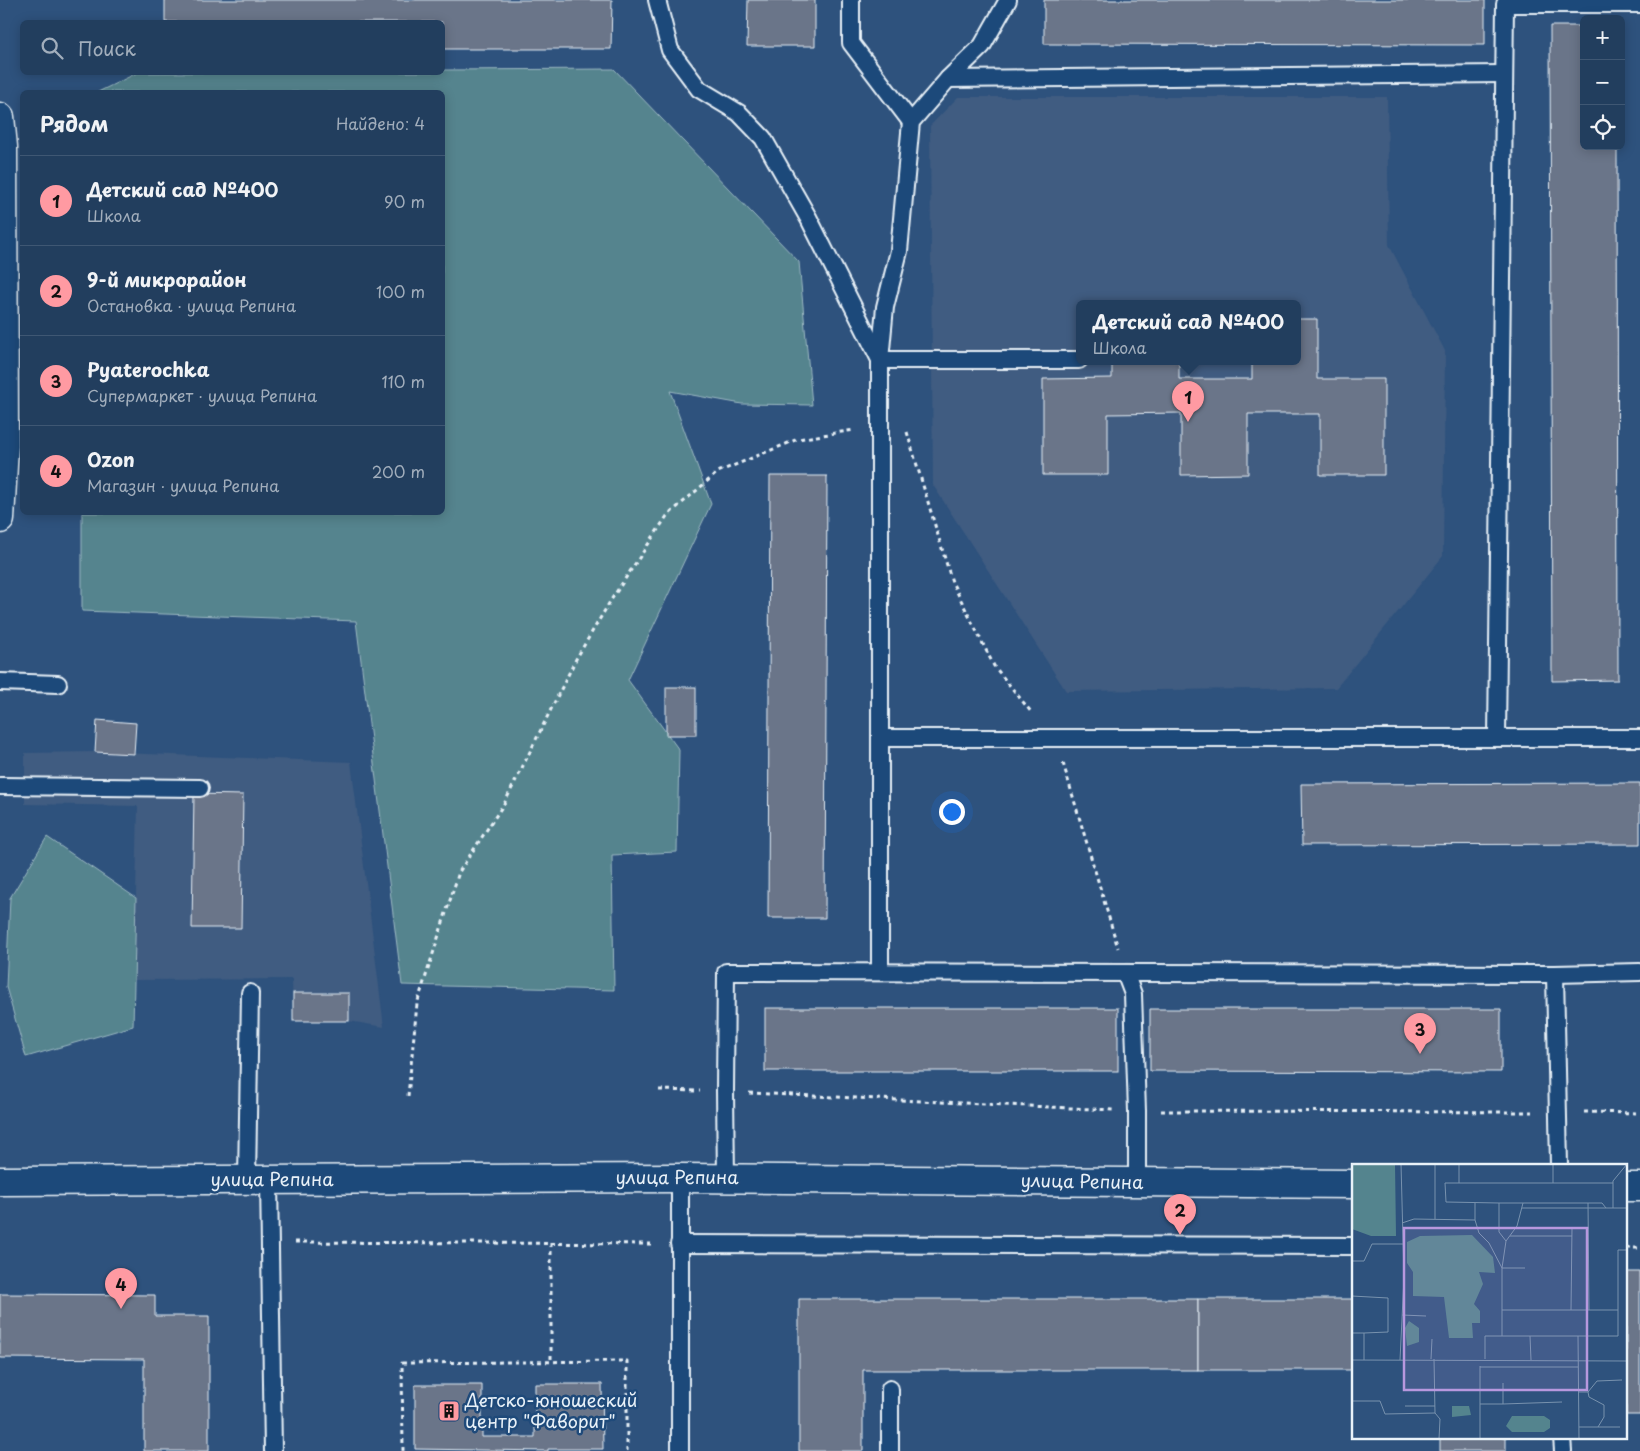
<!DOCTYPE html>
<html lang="ru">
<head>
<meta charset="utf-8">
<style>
	:root { --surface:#223e5e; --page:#2a4564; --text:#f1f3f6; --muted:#a2aebc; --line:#3f5773; --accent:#ff9aa2 }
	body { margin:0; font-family:"Playpen Sans",sans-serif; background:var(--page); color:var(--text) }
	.controls { position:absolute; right:15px; top:15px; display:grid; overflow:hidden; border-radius:8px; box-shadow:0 2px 12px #0003 }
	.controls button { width:45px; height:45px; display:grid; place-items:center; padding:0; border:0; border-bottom:1px solid var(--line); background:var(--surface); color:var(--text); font:25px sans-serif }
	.you { position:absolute; left:951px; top:811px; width:18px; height:18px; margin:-12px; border:4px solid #fff; border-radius:50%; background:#1a73e8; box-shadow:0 0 0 8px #1a73e833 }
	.badge { display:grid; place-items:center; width:32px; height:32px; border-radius:50%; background:var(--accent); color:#111; font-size:16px; font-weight:700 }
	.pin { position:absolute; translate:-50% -41px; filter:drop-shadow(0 1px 2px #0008) }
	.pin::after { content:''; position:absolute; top:26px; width:18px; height:15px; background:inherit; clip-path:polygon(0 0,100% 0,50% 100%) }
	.popup { position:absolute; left:1076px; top:300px; width:225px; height:65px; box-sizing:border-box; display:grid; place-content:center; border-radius:8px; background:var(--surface); filter:drop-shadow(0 1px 4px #0005); font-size:16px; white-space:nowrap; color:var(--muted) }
	.popup b { font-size:19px; color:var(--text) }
	.popup::after { content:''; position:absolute; left:50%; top:100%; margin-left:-10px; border:10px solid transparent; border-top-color:var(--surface) }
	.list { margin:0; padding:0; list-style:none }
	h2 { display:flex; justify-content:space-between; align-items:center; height:65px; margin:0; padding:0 20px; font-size:21px }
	h2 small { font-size:16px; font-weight:400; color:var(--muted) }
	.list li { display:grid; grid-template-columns:32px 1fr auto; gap:15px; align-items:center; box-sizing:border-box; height:90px; padding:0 20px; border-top:1px solid var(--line) }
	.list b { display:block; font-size:19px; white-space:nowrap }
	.list p { margin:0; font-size:16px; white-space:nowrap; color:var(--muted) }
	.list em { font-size:16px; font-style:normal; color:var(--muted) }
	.icon { flex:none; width:28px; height:28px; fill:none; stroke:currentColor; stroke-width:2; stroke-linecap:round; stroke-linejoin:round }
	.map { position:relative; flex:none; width:1640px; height:1451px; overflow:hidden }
	.search { position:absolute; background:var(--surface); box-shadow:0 2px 12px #0003; left:20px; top:20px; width:425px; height:55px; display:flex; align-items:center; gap:12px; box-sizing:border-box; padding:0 18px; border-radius:8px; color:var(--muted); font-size:19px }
	.panel { position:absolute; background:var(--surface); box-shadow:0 2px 12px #0003; left:20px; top:90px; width:425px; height:425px; border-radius:8px }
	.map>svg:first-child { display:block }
</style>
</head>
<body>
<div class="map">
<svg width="1640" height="1451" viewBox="0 0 1640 1451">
	<rect width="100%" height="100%" fill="#2e527d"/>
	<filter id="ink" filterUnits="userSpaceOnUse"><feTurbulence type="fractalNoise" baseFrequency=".02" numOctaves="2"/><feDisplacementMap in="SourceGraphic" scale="10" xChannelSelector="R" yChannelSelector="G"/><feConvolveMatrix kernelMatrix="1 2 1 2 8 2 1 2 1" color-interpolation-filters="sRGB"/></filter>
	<g filter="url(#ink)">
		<!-- built -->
		<g fill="#405c81" fill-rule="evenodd">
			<path d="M958 97H1387L1389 245 1445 351 1443 556 1336 688 1066 691 933 485 930 126ZM1079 303H1297V361H1079Z"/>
			<path d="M95 752 351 762 384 1027 349 1021H293L292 979 134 980 138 806 25 804V753Z"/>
		</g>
		<!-- green -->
		<g fill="#54848e" stroke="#9ebac3">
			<path d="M614 69 799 262 812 405 742 404 670 391 711 504 628 680 679 750 677 852 612 855 614 990 402 985 356 621 82 611V513L442 512V92H98L137 73 442 72 443 70Z"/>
			<path d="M47 837 136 898 133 1026 26 1057 6 987 10 898Z"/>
		</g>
		<!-- building -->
		<g fill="#6a7489" stroke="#e8f1f8">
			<path d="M165 0H612L611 49H442V22H165Z"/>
			<path d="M748 0H815V46H747Z"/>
			<path d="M1044 0H1485V45L1044 44Z"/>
			<path d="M1550 26H1584V146H1617L1618 680 1552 681Z"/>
			<path d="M1297 319H1317V379H1384V475H1320V414H1248V474L1181 475V413L1108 414V475H1043V379L1112 378V361H1179V379H1252V361H1297Z"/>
			<path d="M770 476H827L825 918H768Z"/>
			<rect x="666" y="687" width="30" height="48"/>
			<path d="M97 720 136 723 134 754 95 752Z"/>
			<path d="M1640 783V844L1302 845 1301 784Z"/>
			<path d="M194 794 243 795 241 928H192Z"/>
			<rect x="293" y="993" width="56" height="28"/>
			<rect x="765" y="1008" width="353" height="63"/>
			<path d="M1150 1009H1501V1072L1150 1071Z"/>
			<rect x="1626" y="1272" width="14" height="143"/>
			<path d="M0 1294 155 1295V1316H209V1451H144V1359L0 1358Z"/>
			<path d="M799 1299H1198V1370H863V1451H799Z"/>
			<rect x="1198" y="1299" width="156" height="71"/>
			<path d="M535 1384H602L603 1449H548V1451L415 1449V1385H482V1437H535Z"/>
			<rect x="1440" y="1437" width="66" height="14"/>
		</g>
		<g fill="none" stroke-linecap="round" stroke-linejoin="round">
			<!-- service casing -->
			<g stroke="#e8f1f8" stroke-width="20">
				<g id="service">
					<path d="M657 0 670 50 699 89 739 113 763 138 809 219 880 360H1079"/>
					<path d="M851 0V43L911 122"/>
					<path d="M948 79 1504 74"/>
					<path d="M0 682 58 684"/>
					<path d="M880 738H1497L1505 4H1640"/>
					<path d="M1497 738H1640"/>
					<path d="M0 786 200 788"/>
					<path d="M880 972V360L885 307 899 251 911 122 948 79 982 46 1008 0"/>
					<path d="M1125 973 1133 994 1137 1111V1182"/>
					<path d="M1555 974 1559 1165"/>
					<path d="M680 1178V1451"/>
					<path d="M726 1179 725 1091 726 972 1555 974 1640 972"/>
					<path d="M247 1180 250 993"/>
					<path d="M269 1180 273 1451"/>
					<path d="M679 1244 1354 1246"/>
					<path d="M890 1389V1451"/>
					<path d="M1562 1437 1563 1451"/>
				</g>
			</g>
			<!-- minor casing -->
			<g stroke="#e8f1f8" stroke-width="31">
				<path id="minor" d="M0 117 3 147 4 446 0 519"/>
			</g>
			<!-- tertiary casing -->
			<g stroke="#e8f1f8" stroke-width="31">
				<g id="tertiary">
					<path d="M0 1181 680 1178 1354 1184"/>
					<path d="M1626 1187H1640"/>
				</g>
			</g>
			<!-- path -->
			<g stroke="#e8f1f8" stroke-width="3" stroke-dasharray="4 4" stroke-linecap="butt">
				<path d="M907 432 952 582 994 666 1032 713"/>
				<path d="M1063 763 1118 948"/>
				<path d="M659 1090 700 1091"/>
				<path d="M749 1093 1113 1110"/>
				<path d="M408 1096 417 1004 459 872 505 802 576 659 611 600 667 516 718 472 798 439 854 430"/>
				<path d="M1161 1111 1532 1112"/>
				<path d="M1584 1112 1640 1113"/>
				<path d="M295 1242 654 1244"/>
				<path d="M551 1243V1361"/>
				<path d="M1626 1248H1640"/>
				<path d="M403 1451 402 1363 627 1361V1451"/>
			</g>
			<!-- service -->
			<use href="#service" stroke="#1f4a7a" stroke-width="16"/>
			<!-- minor -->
			<use href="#minor" stroke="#1f4a7a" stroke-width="28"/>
			<!-- tertiary -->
			<use href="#tertiary" stroke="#1f4a7a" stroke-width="28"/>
		</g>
	</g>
	<!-- icons -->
	<defs>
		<g id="building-square" transform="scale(1.125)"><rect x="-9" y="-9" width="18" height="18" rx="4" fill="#ff9aa2" stroke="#1f4a7a"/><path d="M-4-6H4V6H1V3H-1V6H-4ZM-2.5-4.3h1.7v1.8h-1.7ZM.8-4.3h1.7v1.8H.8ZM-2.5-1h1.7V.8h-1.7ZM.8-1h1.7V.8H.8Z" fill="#111"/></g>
	</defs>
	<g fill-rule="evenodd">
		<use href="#building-square" x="449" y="1411"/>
	</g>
	<g text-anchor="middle" stroke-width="5" stroke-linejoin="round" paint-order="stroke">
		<!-- street labels -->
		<g font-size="18" fill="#e8f1f8" stroke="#1f4a7a">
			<text x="677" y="1184">улица Репина</text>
			<text x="272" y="1186">улица Репина</text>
			<text transform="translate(1082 1182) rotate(1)" y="6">улица Репина</text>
		</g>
		<!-- poi labels -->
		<g font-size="18" fill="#e8f1f8" stroke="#1f4a7a" text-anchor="start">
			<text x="465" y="1407">Детско-юношеский<tspan x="465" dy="21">центр "Фаворит"</tspan></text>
		</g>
	</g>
	<!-- overview -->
	<g transform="translate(1352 1164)">
		<rect width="275" height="275" fill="#2e527d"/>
		<path d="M0 0H43L44 72H19L0 65ZM120 71 141 93 143 109 127 108 131 120 122 140 128 147V159H120L121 174H97L92 133 61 132V108L55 99V78L68 72ZM57 157 67 164V178L55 182 53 164ZM100 242H117L119 251 100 253ZM160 252H192L198 256V264L192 268H160L154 262Z" fill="#54848e"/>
		<path fill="none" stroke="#7892ae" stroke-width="1" d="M201 0V19M107 19V0M147 39 94 38 93 19H261M236 39 237 146M170 44H275M261 44V17L275 0M83 55V0M123 56V39M50 59 62 55 123 56 127 69 137 79 150 104H173M158 72H220M154 77 147 68V39H250L254 44M0 97H12L20 80H52M0 132 36 134V168L12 169M150 146H219L220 64H237M219 146H266M50 151 74 152M0 169H12V196M150 172V104L154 77 165 62 171 39M178 172 179 196M226 172 227 275M79 195 80 175M133 195V172H266V86H275M0 196 275 197M48 196 52 113 49 0M128 202V275M128 203H226M227 228H236L245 217 270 216M236 228 237 233 252 241V253L246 263M0 237H28L33 250 83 249 82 195M128 240H151V219M151 240 210 238M53 242H83M83 249 88 255 87 275M227 263H268"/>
		<path fill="#b798de" fill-opacity="0.15" stroke="#b798de" stroke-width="2.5" d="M52 64H235V226H52Z"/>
		<rect width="275" height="275" fill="none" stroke="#e8f1f8" stroke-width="2.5"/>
	</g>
</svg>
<div class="controls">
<button>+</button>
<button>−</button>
<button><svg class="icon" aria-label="locate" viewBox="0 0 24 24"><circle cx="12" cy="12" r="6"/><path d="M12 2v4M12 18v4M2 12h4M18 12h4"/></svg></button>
</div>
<div class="you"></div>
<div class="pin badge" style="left:1188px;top:422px">1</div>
<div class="popup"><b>Детский сад №400</b>Школа</div>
<div class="pin badge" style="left:1180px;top:1235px">2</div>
<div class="pin badge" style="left:1420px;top:1054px">3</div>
<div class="pin badge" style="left:121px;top:1309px">4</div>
<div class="search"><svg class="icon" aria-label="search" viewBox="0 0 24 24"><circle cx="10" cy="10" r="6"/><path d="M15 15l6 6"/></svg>Поиск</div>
<section class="panel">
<h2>Рядом<small>Найдено: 4</small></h2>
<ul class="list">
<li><span class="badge">1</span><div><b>Детский сад №400</b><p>Школа</p></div><em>90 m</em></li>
<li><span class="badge">2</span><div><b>9-й микрорайон</b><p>Остановка · улица Репина</p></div><em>100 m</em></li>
<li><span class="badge">3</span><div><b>Pyaterochka</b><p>Супермаркет · улица Репина</p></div><em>110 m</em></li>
<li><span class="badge">4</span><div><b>Ozon</b><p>Магазин · улица Репина</p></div><em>200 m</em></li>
</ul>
</section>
</div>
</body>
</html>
